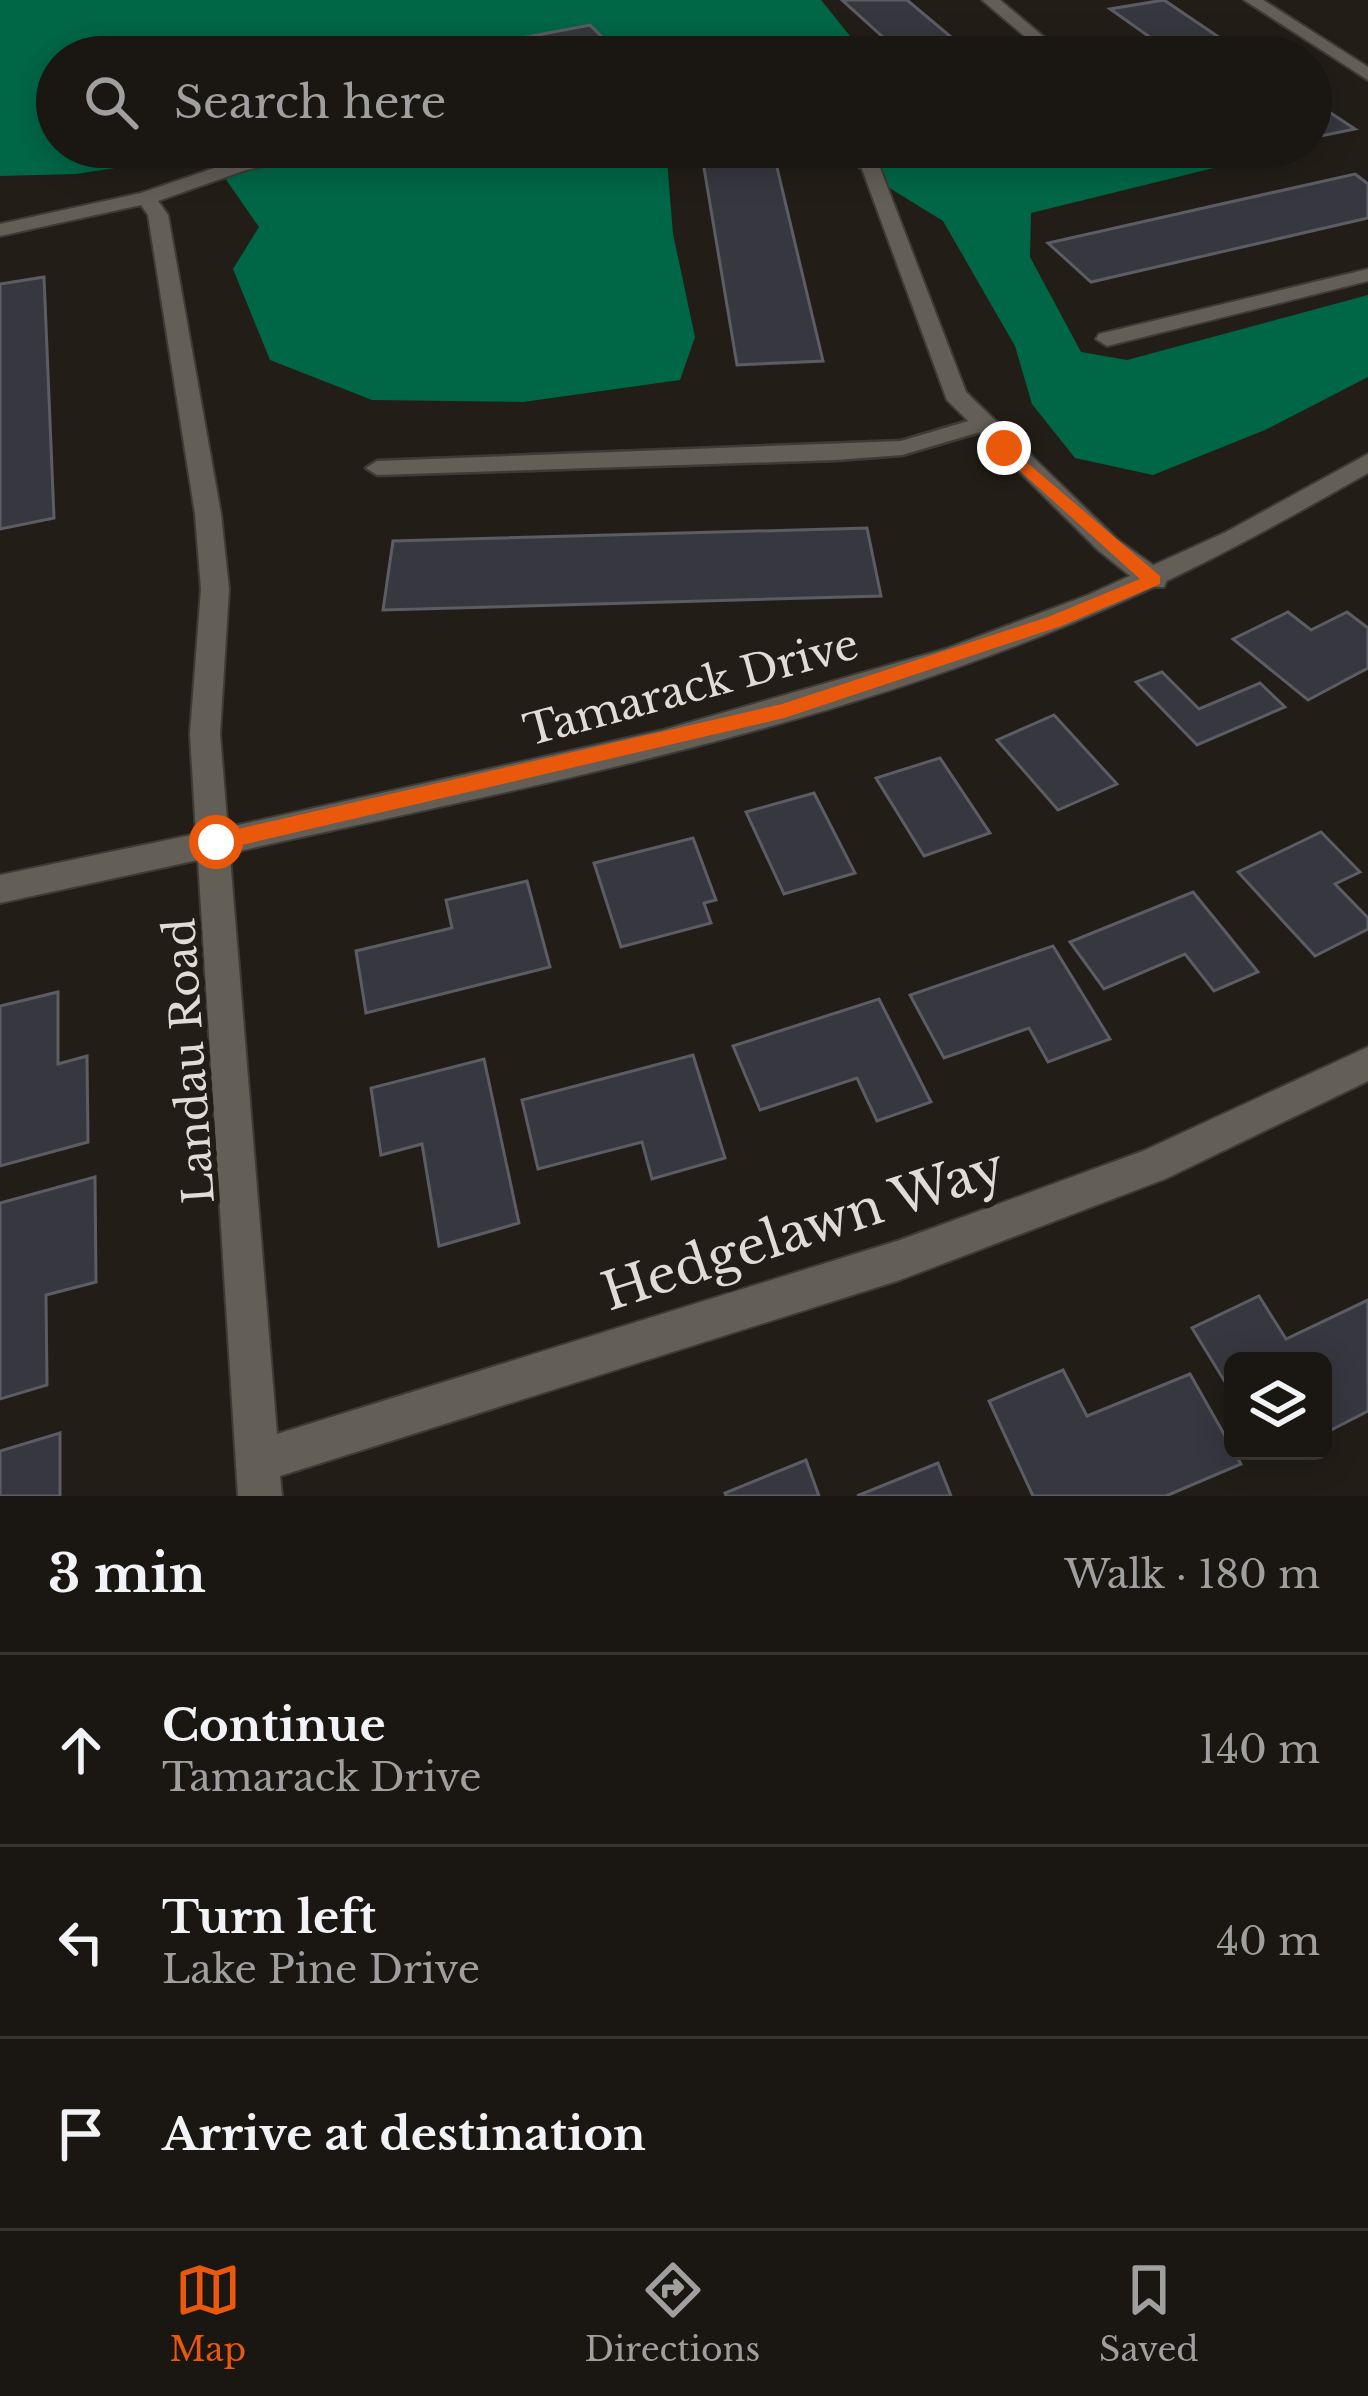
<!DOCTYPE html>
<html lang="en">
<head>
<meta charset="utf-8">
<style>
	:root { --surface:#1a1611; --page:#27231f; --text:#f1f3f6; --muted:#9f9f9f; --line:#383531; --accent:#ea580c }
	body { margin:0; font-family:"Libre Baskerville",serif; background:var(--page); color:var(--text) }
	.controls { position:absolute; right:36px; bottom:36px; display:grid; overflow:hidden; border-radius:18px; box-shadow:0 6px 30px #0003 }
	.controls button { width:108px; height:108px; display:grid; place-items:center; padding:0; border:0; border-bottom:3px solid var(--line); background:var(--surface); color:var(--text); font:60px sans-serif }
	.stop { position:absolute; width:36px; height:36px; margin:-27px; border:9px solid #ea580c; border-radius:50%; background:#fff }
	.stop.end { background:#ea580c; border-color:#fff; box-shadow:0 3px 12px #0008 }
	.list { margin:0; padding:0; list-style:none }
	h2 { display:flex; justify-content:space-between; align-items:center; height:156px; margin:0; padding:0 48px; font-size:51px }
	h2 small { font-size:39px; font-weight:400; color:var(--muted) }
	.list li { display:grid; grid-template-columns:78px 1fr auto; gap:36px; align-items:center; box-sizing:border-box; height:192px; padding:0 48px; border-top:3px solid var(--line) }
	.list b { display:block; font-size:45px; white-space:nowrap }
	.list p { margin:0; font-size:39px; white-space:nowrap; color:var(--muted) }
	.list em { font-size:39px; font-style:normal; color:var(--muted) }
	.icon { flex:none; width:66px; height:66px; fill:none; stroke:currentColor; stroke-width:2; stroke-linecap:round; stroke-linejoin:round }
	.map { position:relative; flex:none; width:1368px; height:1496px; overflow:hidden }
	.search { position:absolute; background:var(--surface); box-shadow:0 6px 30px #0003; left:36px; right:36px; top:36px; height:132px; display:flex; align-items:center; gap:30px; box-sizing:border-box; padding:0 42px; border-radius:66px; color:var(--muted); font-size:45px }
	.sheet { height:732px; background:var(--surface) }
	nav { display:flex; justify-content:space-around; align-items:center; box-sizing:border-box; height:168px; border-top:3px solid var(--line); background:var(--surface); font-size:33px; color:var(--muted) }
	nav a { display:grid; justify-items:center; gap:6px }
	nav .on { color:var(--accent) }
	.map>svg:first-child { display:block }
</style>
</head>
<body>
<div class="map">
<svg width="1368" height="1496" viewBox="0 0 1368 1496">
	<rect width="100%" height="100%" fill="#221e17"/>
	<!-- forest -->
	<g fill="#006746">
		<path d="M0 0H821L867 57H57V147H666L673 234 695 337 680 380 523 402 372 400 270 360 233 269 259 227 213 161 180 158 76 174 0 176Z"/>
		<path d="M823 147H1256L1258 150 1226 165 1031 213 1030 257 1081 352 1127 360 1368 295V377L1265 430 1153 475 1075 458 1032 404 1015 346 943 221Z"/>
	</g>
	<!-- building -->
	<g fill="#37373f" stroke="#5c5c65" stroke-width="3">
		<path d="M842 0H907L975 57H905Z"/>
		<path d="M1164 0 1248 57H1178L1110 9Z"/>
		<path d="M590 25 615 50 577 57H422Z"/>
		<path d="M1311 100 1355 129 1311 138Z"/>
		<path d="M775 159 823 361 737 365 703 162Z"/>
		<path d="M1355 174 1368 184V218L1091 282 1048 243Z"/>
		<path d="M44 277 54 518 0 529V284Z"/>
		<path d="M867 528 881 596 383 610 393 541Z"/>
		<path d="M1288 612 1311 630 1347 612 1368 628V668L1308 700 1233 639Z"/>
		<path d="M1162 672 1199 709 1260 683 1285 707 1197 745 1136 682Z"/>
		<path d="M1054 715 1117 784 1058 810 997 740Z"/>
		<path d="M940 758 990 833 924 856 876 778Z"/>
		<path d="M814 793 855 873 784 894 746 812Z"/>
		<path d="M1321 832 1360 872 1335 884 1368 918V929L1315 956 1238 872Z"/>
		<path d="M693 838 716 900 704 903 711 923 621 947 594 863Z"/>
		<path d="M527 881 550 967 366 1013 356 951 452 928 446 900Z"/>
		<path d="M1193 892 1258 972 1214 991 1185 954 1104 989 1070 942Z"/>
		<path d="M1053 946 1110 1039 1048 1062 1029 1028 944 1058 910 995Z"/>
		<path d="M58 992V1064L87 1056 88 1142 0 1166V1006Z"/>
		<path d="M879 999 931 1102 877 1121 857 1078 760 1110 733 1046Z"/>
		<path d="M693 1055 725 1158 652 1179 642 1142 538 1169 522 1100Z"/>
		<path d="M484 1059 519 1223 439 1246 422 1144 381 1155 371 1088Z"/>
		<path d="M95 1177 96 1282 46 1295 47 1385 0 1399V1203Z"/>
		<path d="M1259 1296 1286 1339 1368 1300V1411L1323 1434V1361H1233V1395L1192 1328Z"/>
		<path d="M1063 1370 1087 1416 1190 1374 1241 1464 1166 1496H1033L989 1401Z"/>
		<path d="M60 1433V1496H0V1451Z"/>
		<path d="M806 1460 819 1496H726L725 1493Z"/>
		<path d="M938 1463 951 1496H857Z"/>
	</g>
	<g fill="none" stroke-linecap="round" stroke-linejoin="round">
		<!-- service casing -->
		<g stroke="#3e3b36" stroke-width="5">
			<path id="service" d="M982 417 990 419V429L902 455 836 460 377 475 366 468 377 461 901 441Z"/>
		</g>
		<!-- minor casing -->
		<g stroke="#3e3b36" stroke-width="4">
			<g id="minor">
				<path d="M982 0H1000L1068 57H1049Z"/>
				<path d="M1244 0H1263L1368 67V80Z"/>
				<path d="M305 147H343L246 170 158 201 168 215 221 514 229 589 220 734 277 1434 900 1240 1143 1151 1368 1047V1081L1165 1179 900 1280 280 1476 282 1496H238L198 860 0 903V875L196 834 190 734 201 589 195 514 148 215 141 205 0 236V224L141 193 235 161Z"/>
				<path d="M854 147H872L966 392 1117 539 1164 573 1167 580 1164 587H1144L1099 551 947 400Z"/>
				<path d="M1368 269V281L1107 346 1096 339 1099 334Z"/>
			</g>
		</g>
		<!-- tertiary casing -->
		<g stroke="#3e3b36" stroke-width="4">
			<path id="tertiary" d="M1368 454V473C1284 521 1199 568 1110 607 827 732 516 789 216 856L205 852 200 843 205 834 216 830 663 730 945 649 1088 595 1226 532Z"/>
		</g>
		<!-- service -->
		<use href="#service" fill="#635e56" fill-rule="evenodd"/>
		<!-- minor -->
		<use href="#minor" fill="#635e56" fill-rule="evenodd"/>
		<!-- tertiary -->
		<use href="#tertiary" fill="#635e56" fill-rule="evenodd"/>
	</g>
	<!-- route -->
	<path fill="#ea580c" d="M1004 443 1160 576V584L1061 626 784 718 216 851 206 842 216 834 782 704 1048 617 1140 579 998 451 996 448Z"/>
	<g text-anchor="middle" stroke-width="12" stroke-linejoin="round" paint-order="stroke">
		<!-- street labels -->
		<g font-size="42" fill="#dfdcd7" stroke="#221e17">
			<text transform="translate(691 687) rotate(-15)" y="15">Tamarack Drive</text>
			<text transform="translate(189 1061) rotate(-94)" y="15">Landau Road</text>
		</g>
		<!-- near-street labels -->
		<g font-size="51" fill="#dfdcd7" stroke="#221e17">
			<text transform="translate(803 1229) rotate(-18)" y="18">Hedgelawn Way</text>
		</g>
	</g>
</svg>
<div class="controls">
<button><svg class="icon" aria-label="layers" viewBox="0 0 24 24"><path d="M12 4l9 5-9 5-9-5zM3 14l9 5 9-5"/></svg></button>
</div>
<div class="stop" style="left:216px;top:842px"></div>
<div class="stop end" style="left:1004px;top:448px"></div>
<div class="search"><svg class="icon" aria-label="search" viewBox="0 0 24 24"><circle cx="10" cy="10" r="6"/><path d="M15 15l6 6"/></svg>Search here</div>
</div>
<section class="sheet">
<h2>3 min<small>Walk · 180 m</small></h2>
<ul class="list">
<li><svg class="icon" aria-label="ahead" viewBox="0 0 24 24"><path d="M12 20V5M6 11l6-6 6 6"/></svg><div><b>Continue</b><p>Tamarack Drive</p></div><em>140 m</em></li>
<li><svg class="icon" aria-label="left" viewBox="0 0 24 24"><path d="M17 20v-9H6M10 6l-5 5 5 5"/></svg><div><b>Turn left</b><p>Lake Pine Drive</p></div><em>40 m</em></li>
<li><svg class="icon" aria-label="arrive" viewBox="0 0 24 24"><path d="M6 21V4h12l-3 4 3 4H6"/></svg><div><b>Arrive at destination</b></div></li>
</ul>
</section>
<nav>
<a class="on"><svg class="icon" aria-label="map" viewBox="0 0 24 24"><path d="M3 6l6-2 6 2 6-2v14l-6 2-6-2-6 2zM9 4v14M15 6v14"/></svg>Map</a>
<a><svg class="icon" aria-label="directions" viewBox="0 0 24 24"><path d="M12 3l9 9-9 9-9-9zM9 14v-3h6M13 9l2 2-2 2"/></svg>Directions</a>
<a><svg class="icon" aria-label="saved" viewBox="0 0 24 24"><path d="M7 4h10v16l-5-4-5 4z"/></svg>Saved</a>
</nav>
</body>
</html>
